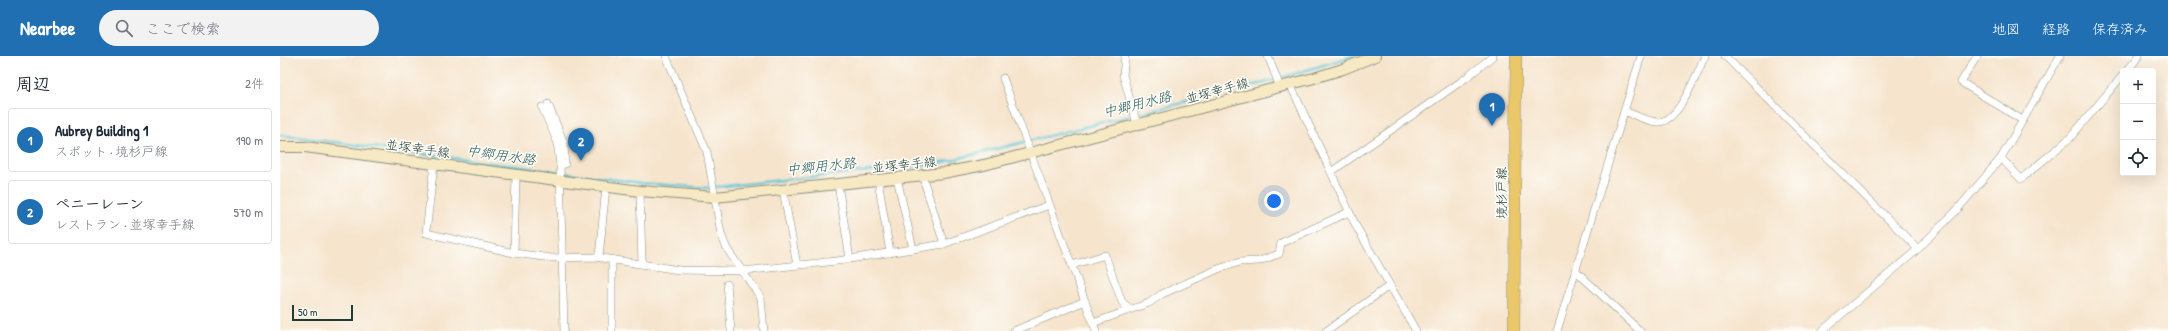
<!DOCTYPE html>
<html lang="ja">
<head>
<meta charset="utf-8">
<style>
	:root { --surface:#fff; --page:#f2f2f3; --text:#1f2937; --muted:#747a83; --line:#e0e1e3; --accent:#1f6fb2 }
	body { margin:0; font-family:"Patrick Hand","Klee One",sans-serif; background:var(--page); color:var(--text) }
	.controls { position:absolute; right:12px; top:12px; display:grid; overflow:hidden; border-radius:4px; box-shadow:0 4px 16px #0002 }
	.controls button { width:36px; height:36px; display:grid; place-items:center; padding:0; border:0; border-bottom:1px solid var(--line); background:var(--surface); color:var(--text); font:20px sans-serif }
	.scale { position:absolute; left:12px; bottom:10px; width:61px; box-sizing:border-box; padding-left:4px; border:2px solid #1f3d34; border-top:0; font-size:11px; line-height:14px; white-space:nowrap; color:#1f3d34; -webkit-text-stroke:3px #fdfcf7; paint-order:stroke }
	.you { position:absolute; left:994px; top:145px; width:14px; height:14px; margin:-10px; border:3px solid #fff; border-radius:50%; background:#1a73e8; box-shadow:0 0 0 6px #1a73e833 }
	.badge { display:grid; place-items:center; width:26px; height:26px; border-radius:50%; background:var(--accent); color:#fff; font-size:13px; font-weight:700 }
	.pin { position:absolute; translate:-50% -33px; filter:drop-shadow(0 1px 2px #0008) }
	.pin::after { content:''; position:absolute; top:21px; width:14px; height:12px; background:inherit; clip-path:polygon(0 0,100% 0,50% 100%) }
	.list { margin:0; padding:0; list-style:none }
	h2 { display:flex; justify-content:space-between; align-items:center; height:52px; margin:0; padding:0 16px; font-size:17px }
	h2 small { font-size:13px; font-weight:400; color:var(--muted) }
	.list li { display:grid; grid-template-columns:26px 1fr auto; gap:12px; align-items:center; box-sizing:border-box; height:64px; margin:0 8px 8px; padding:0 8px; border:1px solid var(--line); border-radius:4px }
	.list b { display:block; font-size:15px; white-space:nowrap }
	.list p { margin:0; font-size:13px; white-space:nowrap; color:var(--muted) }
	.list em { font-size:13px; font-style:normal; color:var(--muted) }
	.icon { flex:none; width:22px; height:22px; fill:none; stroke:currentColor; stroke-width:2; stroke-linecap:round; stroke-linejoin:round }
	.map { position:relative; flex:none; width:1888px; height:275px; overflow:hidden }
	header { display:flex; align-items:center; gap:24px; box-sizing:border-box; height:56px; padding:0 20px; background:var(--accent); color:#fff }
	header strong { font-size:19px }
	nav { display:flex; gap:22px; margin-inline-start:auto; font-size:14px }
	.search { width:280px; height:36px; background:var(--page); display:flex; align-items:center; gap:10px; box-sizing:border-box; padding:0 14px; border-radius:22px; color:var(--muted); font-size:15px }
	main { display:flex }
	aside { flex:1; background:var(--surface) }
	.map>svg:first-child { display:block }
</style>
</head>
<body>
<header>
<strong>Nearbee</strong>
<div class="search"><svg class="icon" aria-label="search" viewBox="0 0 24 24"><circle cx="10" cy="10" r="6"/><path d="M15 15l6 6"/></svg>ここで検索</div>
<nav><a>地図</a><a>経路</a><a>保存済み</a></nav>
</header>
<main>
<aside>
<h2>周辺<small>2件</small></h2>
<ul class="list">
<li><span class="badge">1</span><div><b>Aubrey Building 1</b><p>スポット · 境杉戸線</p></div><em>190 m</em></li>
<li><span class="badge">2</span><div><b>ペニーレーン</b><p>レストラン · 並塚幸手線</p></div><em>570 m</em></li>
</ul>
</aside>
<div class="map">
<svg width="1888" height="275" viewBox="0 0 1888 275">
	<rect width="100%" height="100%" fill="#fdfcf7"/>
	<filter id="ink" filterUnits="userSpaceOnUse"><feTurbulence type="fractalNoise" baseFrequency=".025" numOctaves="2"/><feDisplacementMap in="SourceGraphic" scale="8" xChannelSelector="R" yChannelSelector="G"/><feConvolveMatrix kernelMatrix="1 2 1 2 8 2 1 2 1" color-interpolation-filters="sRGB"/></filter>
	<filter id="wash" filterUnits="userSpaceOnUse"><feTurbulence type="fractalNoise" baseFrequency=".012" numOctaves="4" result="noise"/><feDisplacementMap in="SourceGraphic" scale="16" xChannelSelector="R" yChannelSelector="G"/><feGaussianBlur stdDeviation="0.9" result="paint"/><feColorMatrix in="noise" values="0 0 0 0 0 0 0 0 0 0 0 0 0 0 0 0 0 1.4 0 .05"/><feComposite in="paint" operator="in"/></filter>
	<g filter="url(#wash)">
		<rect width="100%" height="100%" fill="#f6e4cc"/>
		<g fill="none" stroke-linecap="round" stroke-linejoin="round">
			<!-- stream -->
			<path stroke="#5cc6d8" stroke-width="2.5" d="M0 79 361 127 426 132 655 108 984 27 1073 0"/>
		</g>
	</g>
	<g filter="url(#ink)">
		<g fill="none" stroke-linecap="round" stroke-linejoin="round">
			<!-- street casing -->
			<g stroke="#8a9080" stroke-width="8">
				<g id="street">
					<path d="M386 0 427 96 441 178 447 193 481 242 484 275"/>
					<path d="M845 0 843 19 857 68"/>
					<path d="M988 0 1000 31"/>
					<path d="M1445 0 1638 193"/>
					<path d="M1697 0 1681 26 1742 64"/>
					<path d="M1847 15 1859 0"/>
					<path d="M723 22 816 275"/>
					<path d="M1010 28 1076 170 1136 275"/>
					<path d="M268 48 284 87 285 108 280 109"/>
					<path d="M262 51 277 85 280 109 284 275"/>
					<path d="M1344 55C1355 59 1366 65 1377 66 1399 68 1417 16 1425 0"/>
					<path d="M1721 102 1741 123 1790 82 1843 19"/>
					<path d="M154 108 146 177 234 197 271 202 315 201 399 214 462 215 557 205 664 188 769 149"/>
					<path d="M1051 116 1186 22 1213 0"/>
					<path d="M642 119 664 188"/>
					<path d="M617 122 633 193"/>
					<path d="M598 124 610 197"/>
					<path d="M558 128 570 203"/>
					<path d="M503 134 517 209"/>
					<path d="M360 135 362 208"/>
					<path d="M234 197 236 119"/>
					<path d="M319 201 326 131"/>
					<path d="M792 209 825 199 842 246 850 253"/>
					<path d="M1295 214 1360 275"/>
					<path d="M447 228 451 275"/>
					<path d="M813 267 869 247 882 238 938 213 960 206 979 205 999 198 1001 187 1069 156"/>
					<path d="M332 275V203"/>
					<path d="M734 275 805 245"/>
					<path d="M1046 275 1109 230"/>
					<path d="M1277 275 1361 0"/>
					<path d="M1542 275 1638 193 1677 154 1721 102 1780 0"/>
				</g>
			</g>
			<!-- secondary casing -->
			<g stroke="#8a9080" stroke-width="12">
				<path id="secondary" d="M0 91H25L360 135 435 141 663 117 704 109 1034 22 1063 13 1095 0"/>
			</g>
			<!-- primary casing -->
			<g stroke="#8a9080" stroke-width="12">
				<path id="primary" d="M1234 275 1236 0"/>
			</g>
			<!-- street -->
			<use href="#street" stroke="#fff" stroke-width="7"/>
			<!-- secondary -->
			<use href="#secondary" stroke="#f7e9c3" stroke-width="10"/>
			<!-- primary -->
			<use href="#primary" stroke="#eac769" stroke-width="11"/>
		</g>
	</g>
	<g text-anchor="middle" stroke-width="3.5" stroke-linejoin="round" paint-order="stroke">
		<!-- street labels -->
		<g font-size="13" fill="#1f3d34" stroke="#fdfcf7">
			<text transform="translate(937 34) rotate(-15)" y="5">並塚幸手線</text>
			<text transform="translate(138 92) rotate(8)" y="5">並塚幸手線</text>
			<text transform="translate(624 108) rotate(-6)" y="5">並塚幸手線</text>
			<text transform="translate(1221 137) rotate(-90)" y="5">境杉戸線</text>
		</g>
		<!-- water labels -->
		<g font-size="14" font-style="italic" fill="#2e5f5d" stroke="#fdfcf7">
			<text transform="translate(857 48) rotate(-14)" y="5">中郷用水路</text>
			<text transform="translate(221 99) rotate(8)" y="5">中郷用水路</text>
			<text transform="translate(541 110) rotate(-6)" y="5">中郷用水路</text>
		</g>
	</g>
</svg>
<div class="controls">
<button>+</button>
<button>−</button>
<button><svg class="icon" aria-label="locate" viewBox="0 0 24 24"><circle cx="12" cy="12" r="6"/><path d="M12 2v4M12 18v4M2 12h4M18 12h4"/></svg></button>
</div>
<div class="scale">50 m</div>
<div class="you"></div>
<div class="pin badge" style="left:1212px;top:70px">1</div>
<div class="pin badge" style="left:301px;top:105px">2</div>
</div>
</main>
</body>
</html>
